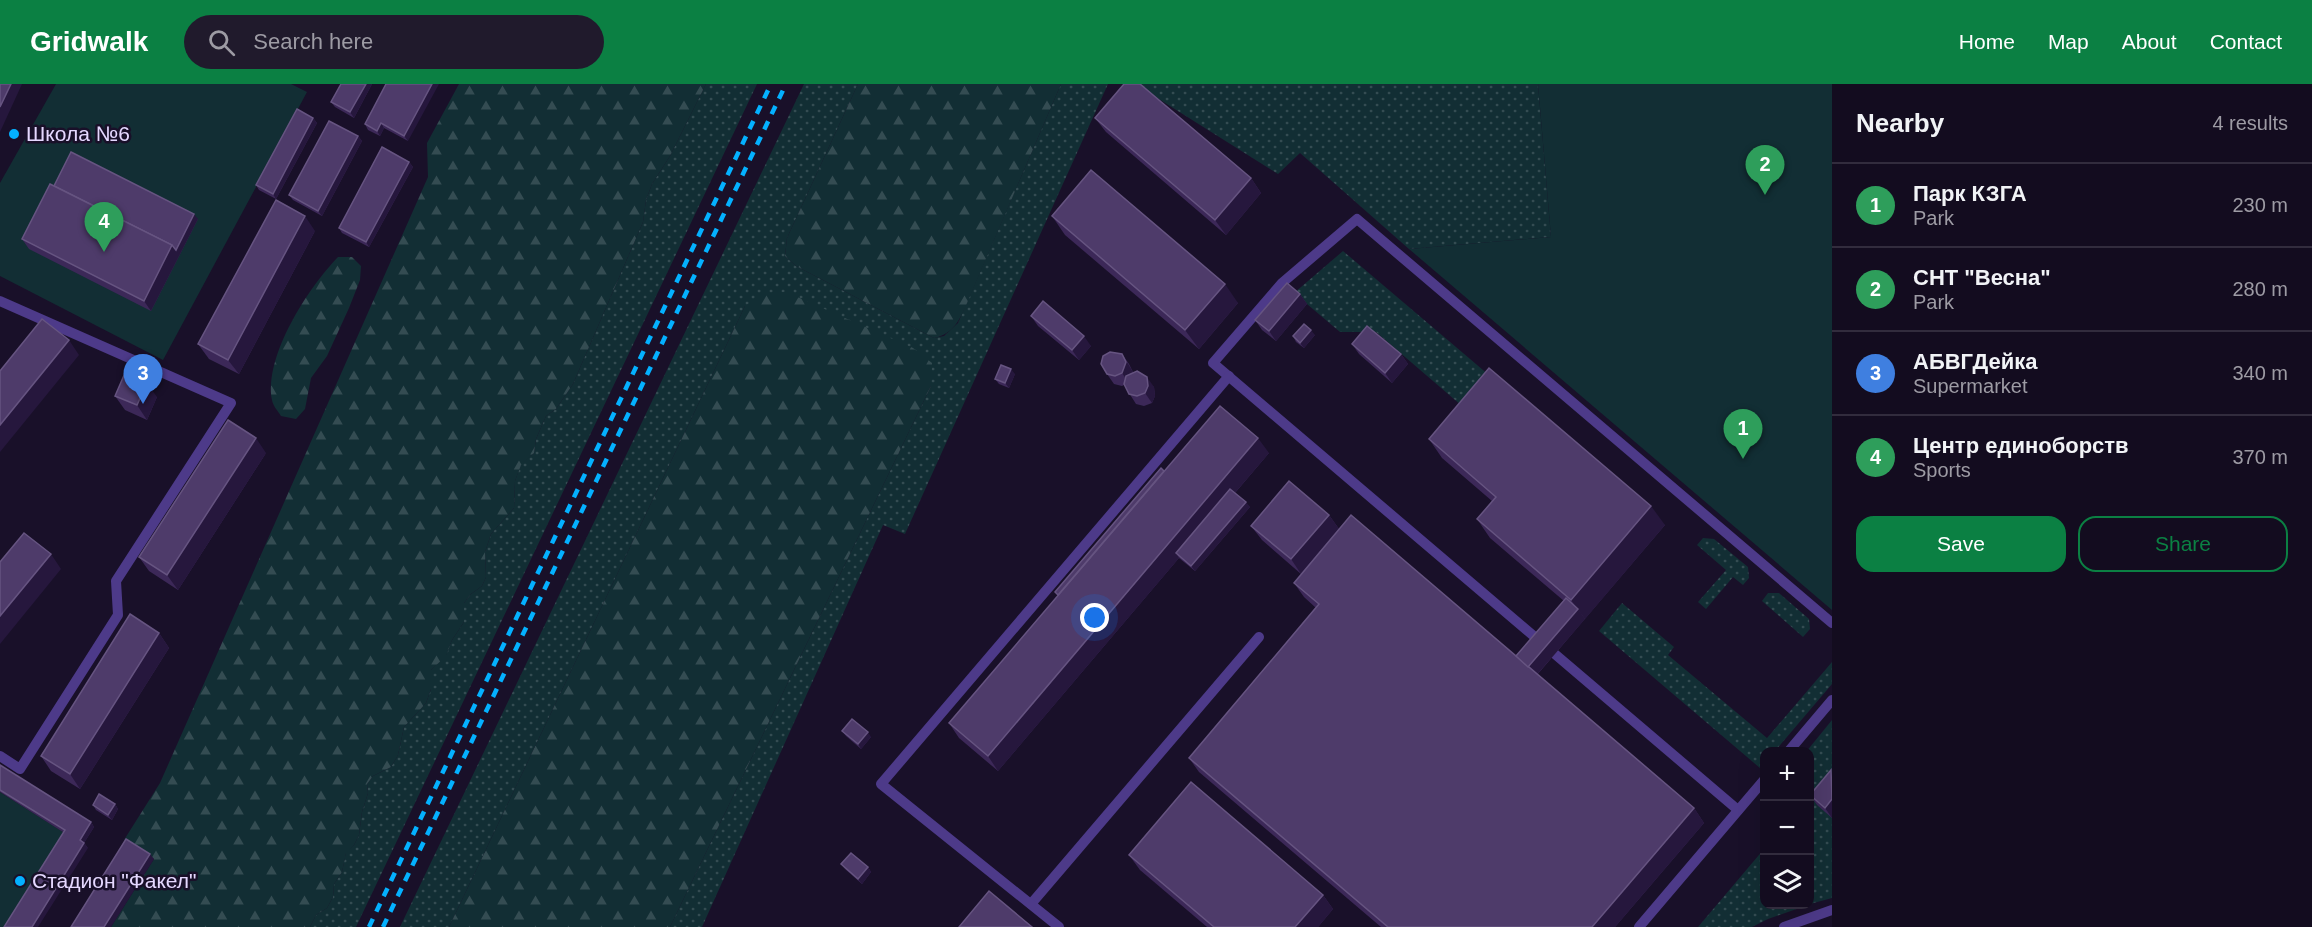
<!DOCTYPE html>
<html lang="en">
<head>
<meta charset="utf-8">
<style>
	:root { --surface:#130c1f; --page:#201a2c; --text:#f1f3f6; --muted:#9d9ba4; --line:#322c3d; --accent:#0b8043 }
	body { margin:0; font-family:Helvetica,sans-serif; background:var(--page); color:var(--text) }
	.controls { position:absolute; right:18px; bottom:18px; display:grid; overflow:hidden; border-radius:12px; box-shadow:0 6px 24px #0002 }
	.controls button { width:54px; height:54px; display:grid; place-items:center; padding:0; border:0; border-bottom:2px solid var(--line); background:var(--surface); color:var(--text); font:30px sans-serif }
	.you { position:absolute; left:1095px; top:534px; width:21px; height:21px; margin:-15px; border:4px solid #fff; border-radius:50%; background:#1a73e8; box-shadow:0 0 0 9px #1a73e833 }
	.badge { display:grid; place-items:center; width:39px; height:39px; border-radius:50%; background:var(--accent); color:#fff; font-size:20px; font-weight:700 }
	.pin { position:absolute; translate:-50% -50px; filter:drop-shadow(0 2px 3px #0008) }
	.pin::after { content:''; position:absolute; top:32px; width:21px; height:18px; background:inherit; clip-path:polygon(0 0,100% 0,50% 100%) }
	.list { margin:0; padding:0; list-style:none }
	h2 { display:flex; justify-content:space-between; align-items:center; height:78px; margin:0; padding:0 24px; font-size:26px }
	h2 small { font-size:20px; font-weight:400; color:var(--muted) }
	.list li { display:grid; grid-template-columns:39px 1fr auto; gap:18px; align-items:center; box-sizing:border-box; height:84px; padding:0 24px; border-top:2px solid var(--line) }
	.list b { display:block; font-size:22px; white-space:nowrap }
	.list p { margin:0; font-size:20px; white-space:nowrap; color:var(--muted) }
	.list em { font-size:20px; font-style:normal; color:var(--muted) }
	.actions { display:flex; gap:12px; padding:18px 24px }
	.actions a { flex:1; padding:14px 0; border:2px solid var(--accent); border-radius:18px; text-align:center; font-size:21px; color:var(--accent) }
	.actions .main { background:var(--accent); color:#fff }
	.icon { flex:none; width:33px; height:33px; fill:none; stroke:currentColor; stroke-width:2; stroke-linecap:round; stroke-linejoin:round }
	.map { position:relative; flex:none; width:1832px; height:843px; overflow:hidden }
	header { display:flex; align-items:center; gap:36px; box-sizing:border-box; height:84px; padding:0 30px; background:var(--accent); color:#fff }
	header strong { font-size:28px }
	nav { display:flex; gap:33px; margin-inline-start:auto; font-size:21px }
	.search { width:420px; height:54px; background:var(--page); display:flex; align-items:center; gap:15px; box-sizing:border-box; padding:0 21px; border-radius:33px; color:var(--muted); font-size:22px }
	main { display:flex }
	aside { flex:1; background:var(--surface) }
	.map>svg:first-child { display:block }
</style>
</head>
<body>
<header>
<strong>Gridwalk</strong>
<div class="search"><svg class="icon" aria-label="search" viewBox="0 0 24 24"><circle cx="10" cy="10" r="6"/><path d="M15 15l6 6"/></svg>Search here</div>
<nav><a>Home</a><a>Map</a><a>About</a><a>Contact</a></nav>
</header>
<main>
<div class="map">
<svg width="1832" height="843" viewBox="0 0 1832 843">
	<defs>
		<pattern id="grass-dots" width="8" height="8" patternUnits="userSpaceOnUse" patternTransform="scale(1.5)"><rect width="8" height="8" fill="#122e34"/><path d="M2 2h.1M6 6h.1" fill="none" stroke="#344c52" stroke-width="1.8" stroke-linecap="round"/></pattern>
		<pattern id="forest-firs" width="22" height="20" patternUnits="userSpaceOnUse" patternTransform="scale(1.5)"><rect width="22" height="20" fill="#122e34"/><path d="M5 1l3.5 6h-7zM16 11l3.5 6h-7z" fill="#344c52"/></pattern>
	</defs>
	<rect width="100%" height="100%" fill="#191029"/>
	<!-- grass -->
	<g fill="url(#grass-dots)">
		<path d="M706 0H757L356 843H310L316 831 327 824 333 813 334 800 342 788 346 768 354 761 359 751 362 728 368 709 367 700 373 692 391 683 398 671 404 643 426 619 431 605V586L446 571 452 556 464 538V519L471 510 482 502 486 493 485 468 491 450 514 424 515 397 521 380 534 369 536 355 546 332 556 325 573 300 643 138 646 116 652 100 670 72Z"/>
		<path d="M804 0H858L787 154 785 172 796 182 934 254 944 252 958 239 1061 0H1108L905 450 883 441 702 843H670L931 302 745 222 449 843H400Z"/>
		<path d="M1135 0H1538L1551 153 1409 165 1300 69 1278 90Z"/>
		<path d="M1343 167 1503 303 1476 334 1376 248H1340L1294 209Z"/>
		<path d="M1703 454 1714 455 1748 483 1749 494 1743 501 1733 493 1706 525 1698 518 1726 486 1697 461Z"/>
		<path d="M1768 509H1779L1809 535 1810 545 1803 553 1762 517Z"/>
		<path d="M1622 519 1674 563 1668 571 1767 654 1832 578V600L1775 667 1764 668V679L1760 684 1599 547Z"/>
		<path d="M1832 636V814L1810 820V668H1806Z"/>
		<path d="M1764 765V820L1808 821 1768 835 1752 843H1698Z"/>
	</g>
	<!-- forest -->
	<g fill="url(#forest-firs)">
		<path d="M459 0H706L670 72 652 100 646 116 643 138 573 300 556 325 546 332 536 355 534 369 521 381 515 397 514 424 491 450 485 468 486 493 482 502 471 510 464 519V538L452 556 446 572 431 586V605L426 619 404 643 398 671 391 683 373 692 367 700 368 709 362 728 359 751 354 761 346 769 342 788 334 800 333 813 327 824 316 831 310 843H111L154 775 124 756 160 699 428 93 427 59Z"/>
		<path d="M858 0H1061L967 219C960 236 953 250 934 254L796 182 785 172 787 154Z"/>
		<path d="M338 173H352L361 182 360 196 349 224 327 272 311 294 305 325 296 335 281 332C278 327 273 322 272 316 264 272 308 204 338 173Z"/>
		<path d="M786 208 913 264 932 279 931 302 670 843H449L745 222 765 209Z"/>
	</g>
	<!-- green -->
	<g fill="#122e34">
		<path d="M56 0H291L307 8 163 276 0 192V99Z"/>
		<path d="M1538 0H1832V526L1409 165 1551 153Z"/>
		<path d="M0 708 68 751 10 843H0Z"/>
	</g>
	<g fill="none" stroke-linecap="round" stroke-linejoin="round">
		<!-- service -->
		<g stroke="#4d3a89" stroke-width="10">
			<path d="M0 217 231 319 116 497 118 531 20 685 0 672"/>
			<path d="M1788 668 1832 616"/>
			<path d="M1738 726 1213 279 1282 199 1357 135 1832 539"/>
			<path d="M1031 820 1259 553"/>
			<path d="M1059 843 881 700 1229 292"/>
			<path d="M1639 843 1764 696"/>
			<path d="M1784 843 1832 826"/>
		</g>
		<!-- rail -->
		<g stroke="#04b1ff" stroke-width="4.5" stroke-dasharray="9 8" stroke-linecap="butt">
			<path d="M369 843 771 0"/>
			<path d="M383 843 786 0"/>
		</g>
	</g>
	<!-- wall -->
	<g fill="#3c2858">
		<path d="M341 0H372L354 34 335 23 331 18Z"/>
		<path d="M386 0 408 57 384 44 380 52 368 46 365 40Z"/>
		<path d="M313 34 317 39 276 115 259 106 256 101Z"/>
		<path d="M1095 34 1251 94 1261 109 1226 151 1106 48Z"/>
		<path d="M358 52 362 57 322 132 293 116 289 111Z"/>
		<path d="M409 78 413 83 369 163 342 149 339 144Z"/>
		<path d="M54 102 198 135 151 227 29 165 22 155Z"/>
		<path d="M1052 132 1238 219 1199 265 1065 151Z"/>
		<path d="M315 147 239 290 209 275 198 260Z"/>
		<path d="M1300 210 1307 220 1276 257 1262 246 1255 236Z"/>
		<path d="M1031 232 1091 262 1079 276 1038 242Z"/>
		<path d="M1315 251 1304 264 1296 258 1293 252Z"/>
		<path d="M1352 260 1401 270 1408 280 1392 299 1359 270Z"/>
		<path d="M1122 270 1129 280 1133 288 1132 289 1154 303 1155 312 1152 319 1144 322 1136 320 1124 301 1122 302 1114 300 1107 290Z"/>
		<path d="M1015 290 1009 304 999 300 995 295Z"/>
		<path d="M115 312 157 313 147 336 125 326Z"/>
		<path d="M1429 355 1665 441 1537 591 1694 724 1704 739 1615 843H1381L1199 688 1189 674 1316 524 1304 513 1294 499 1516 572 1564 517 1490 454 1477 435 1492 417 1442 374Z"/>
		<path d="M266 369 178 506 149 487 139 473Z"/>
		<path d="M1269 369 1235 409 1250 423 1195 487 1179 474 998 687 959 654 949 639 1058 512 1055 508 1164 387Z"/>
		<path d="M1329 431 1339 445 1301 490 1262 456 1251 442Z"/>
		<path d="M159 549 169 564 80 705 51 687 41 672Z"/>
		<path d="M842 647 871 653 861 665 846 652Z"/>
		<path d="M0 681 91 738 94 743 84 759 88 764 0 708Z"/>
		<path d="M1831 686 1832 734 1817 721 1810 711Z"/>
		<path d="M115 720 118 725 112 736 96 726 93 721Z"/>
		<path d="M1129 771 1323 811 1333 825 1318 843H1207L1140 786Z"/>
		<path d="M841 780 868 783 871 788 862 800 845 785Z"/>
	</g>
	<!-- shaded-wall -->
	<g fill="#26173d">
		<path d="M11 0H22L0 48V23Z"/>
		<path d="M366 0H372L354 34 350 28Z"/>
		<path d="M432 0H439L408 57 404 52Z"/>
		<path d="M313 34 317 39 276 115 273 110Z"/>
		<path d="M381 39 384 44 380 52 377 47Z"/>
		<path d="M358 52 362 57 322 132 318 127Z"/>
		<path d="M409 78 413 83 369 163 366 158Z"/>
		<path d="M1251 94 1261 109 1226 151 1215 136Z"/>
		<path d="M194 130 198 135 151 227 144 217 172 161Z"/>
		<path d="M305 132 315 147 239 290 228 276Z"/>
		<path d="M1225 200 1238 219 1199 265 1185 246Z"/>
		<path d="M1300 210 1307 220 1276 257 1269 247Z"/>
		<path d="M1311 246 1315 251 1304 264 1300 259Z"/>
		<path d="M1084 252 1091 262 1079 276 1072 266Z"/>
		<path d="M69 256 79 271 0 368V341Z"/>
		<path d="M1122 270 1133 288 1129 299 1122 289Z"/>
		<path d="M1401 270 1408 280 1392 299 1385 289Z"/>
		<path d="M1011 285 1015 290 1009 304 1005 299Z"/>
		<path d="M1147 293 1154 303 1155 312 1152 319 1145 309Z"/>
		<path d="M147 299 157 313 147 336 137 321Z"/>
		<path d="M256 354 266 369 178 506 167 491Z"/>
		<path d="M1258 354 1269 369 1180 473 1176 469 1179 474 998 687 988 672Z"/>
		<path d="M1246 418 1250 423 1195 487 1191 482Z"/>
		<path d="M1651 422 1665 441 1585 535 1571 516Z"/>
		<path d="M1329 431 1339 445 1301 490 1291 475Z"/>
		<path d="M51 470 61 485 0 560V532Z"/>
		<path d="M1578 525 1585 535 1534 594 1527 584Z"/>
		<path d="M159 549 169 564 80 705 70 690Z"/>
		<path d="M868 648 871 653 861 665 858 660Z"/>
		<path d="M1832 715V734L1825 724Z"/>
		<path d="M115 720 118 725 112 736 108 731Z"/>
		<path d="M1694 724 1704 739 1615 843H1592Z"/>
		<path d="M91 738 94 743 84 759 88 764 38 843H32L80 756Z"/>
		<path d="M150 770 154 775 111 843H104Z"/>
		<path d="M868 783 871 788 862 800 858 795Z"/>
		<path d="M1323 811 1333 825 1318 843H1295Z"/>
	</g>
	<!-- building -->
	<g fill="#4e3b6a" stroke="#665481" stroke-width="1.5">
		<path d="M0 0H11L0 23Z"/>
		<path d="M341 0H366L350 28 331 18Z"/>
		<path d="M386 0H432L404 52 381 39 377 47 365 40Z"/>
		<path d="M1124 0H1140L1251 94 1215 136 1095 34Z"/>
		<path d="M297 25 313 34 273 110 256 101Z"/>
		<path d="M329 37 358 52 318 127 289 111Z"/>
		<path d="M382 63 409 78 366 158 339 144Z"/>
		<path d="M71 68 194 130 176 166 172 161 54 102Z"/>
		<path d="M1091 86 1225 200 1185 246 1052 132Z"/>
		<path d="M50 100 172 161 144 217 22 155Z"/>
		<path d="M276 116 305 132 228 276 198 260Z"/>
		<path d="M1287 199 1300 210 1269 247 1255 236Z"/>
		<path d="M1043 217 1084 252 1072 266 1031 232Z"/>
		<path d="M42 235 69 256 0 341V287Z"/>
		<path d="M1304 240 1311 246 1300 259 1293 252Z"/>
		<path d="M1367 242 1401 270 1385 289 1352 260Z"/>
		<path d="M1110 268 1122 270 1126 278 1122 289 1115 292 1107 290 1101 280 1103 272Z"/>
		<path d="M1001 281 1011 285 1005 299 995 295Z"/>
		<path d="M1489 284 1651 422 1571 516 1477 435 1496 413 1429 355Z"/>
		<path d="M1137 287 1147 293 1148 302 1145 309 1137 312 1129 310 1124 300 1126 292Z"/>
		<path d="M125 289 147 299 137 321 115 312Z"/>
		<path d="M1220 322 1258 354 988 672 949 639Z"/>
		<path d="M228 336 256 354 167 491 139 473Z"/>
		<path d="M1161 384 1164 387 1058 511 1055 508Z"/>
		<path d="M1289 397 1329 431 1291 475 1251 442Z"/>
		<path d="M1230 405 1246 418 1191 482 1176 469Z"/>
		<path d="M1351 431 1694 724 1592 843H1388L1189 674 1319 520 1294 499Z"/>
		<path d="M24 449 51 470 0 532V478Z"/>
		<path d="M1566 514 1578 525 1528 583 1516 572Z"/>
		<path d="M130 530 159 549 70 690 41 672Z"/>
		<path d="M852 635 868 648 858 660 842 647Z"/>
		<path d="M0 681 91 738 80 756 84 759 32 843H4L65 746 0 706Z"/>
		<path d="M1831 686 1832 715 1825 724 1810 711Z"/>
		<path d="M1191 698 1323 811 1295 843H1214L1129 771Z"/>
		<path d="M99 710 115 720 108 731 93 721Z"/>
		<path d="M126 755 150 770 104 843H71Z"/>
		<path d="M851 769 868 783 858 795 841 780Z"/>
		<path d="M989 807 1032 843H959Z"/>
	</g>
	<!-- markers -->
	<g fill="#04b1ff" stroke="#191029" stroke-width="2">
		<circle cx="14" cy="50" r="6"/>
		<circle cx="20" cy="797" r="6"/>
	</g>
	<g text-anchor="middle" stroke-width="5" stroke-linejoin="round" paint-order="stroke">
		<!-- poi labels -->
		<g font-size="21" fill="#e5d8ff" stroke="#191029" text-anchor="start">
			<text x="26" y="57">Школа №6</text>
			<text x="32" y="804">Стадион "Факел"</text>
		</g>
	</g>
</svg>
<div class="controls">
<button>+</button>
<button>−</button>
<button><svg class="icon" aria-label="layers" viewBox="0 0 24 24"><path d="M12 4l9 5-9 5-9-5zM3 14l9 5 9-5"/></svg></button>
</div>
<div class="you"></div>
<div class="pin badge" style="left:1743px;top:375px;background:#2e9e5b">1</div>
<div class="pin badge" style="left:1765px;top:111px;background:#2e9e5b">2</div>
<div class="pin badge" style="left:143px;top:320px;background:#3f7fe0">3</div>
<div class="pin badge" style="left:104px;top:168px;background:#2e9e5b">4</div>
</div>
<aside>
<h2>Nearby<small>4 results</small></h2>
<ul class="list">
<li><span class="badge" style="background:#2e9e5b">1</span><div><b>Парк КЗГА</b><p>Park</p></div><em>230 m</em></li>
<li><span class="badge" style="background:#2e9e5b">2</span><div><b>СНТ &quot;Весна&quot;</b><p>Park</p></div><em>280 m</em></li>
<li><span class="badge" style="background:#3f7fe0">3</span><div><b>АБВГДейка</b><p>Supermarket</p></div><em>340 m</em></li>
<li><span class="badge" style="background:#2e9e5b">4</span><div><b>Центр единоборств</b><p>Sports</p></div><em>370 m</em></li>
</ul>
<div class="actions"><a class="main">Save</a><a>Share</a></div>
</aside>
</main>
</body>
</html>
